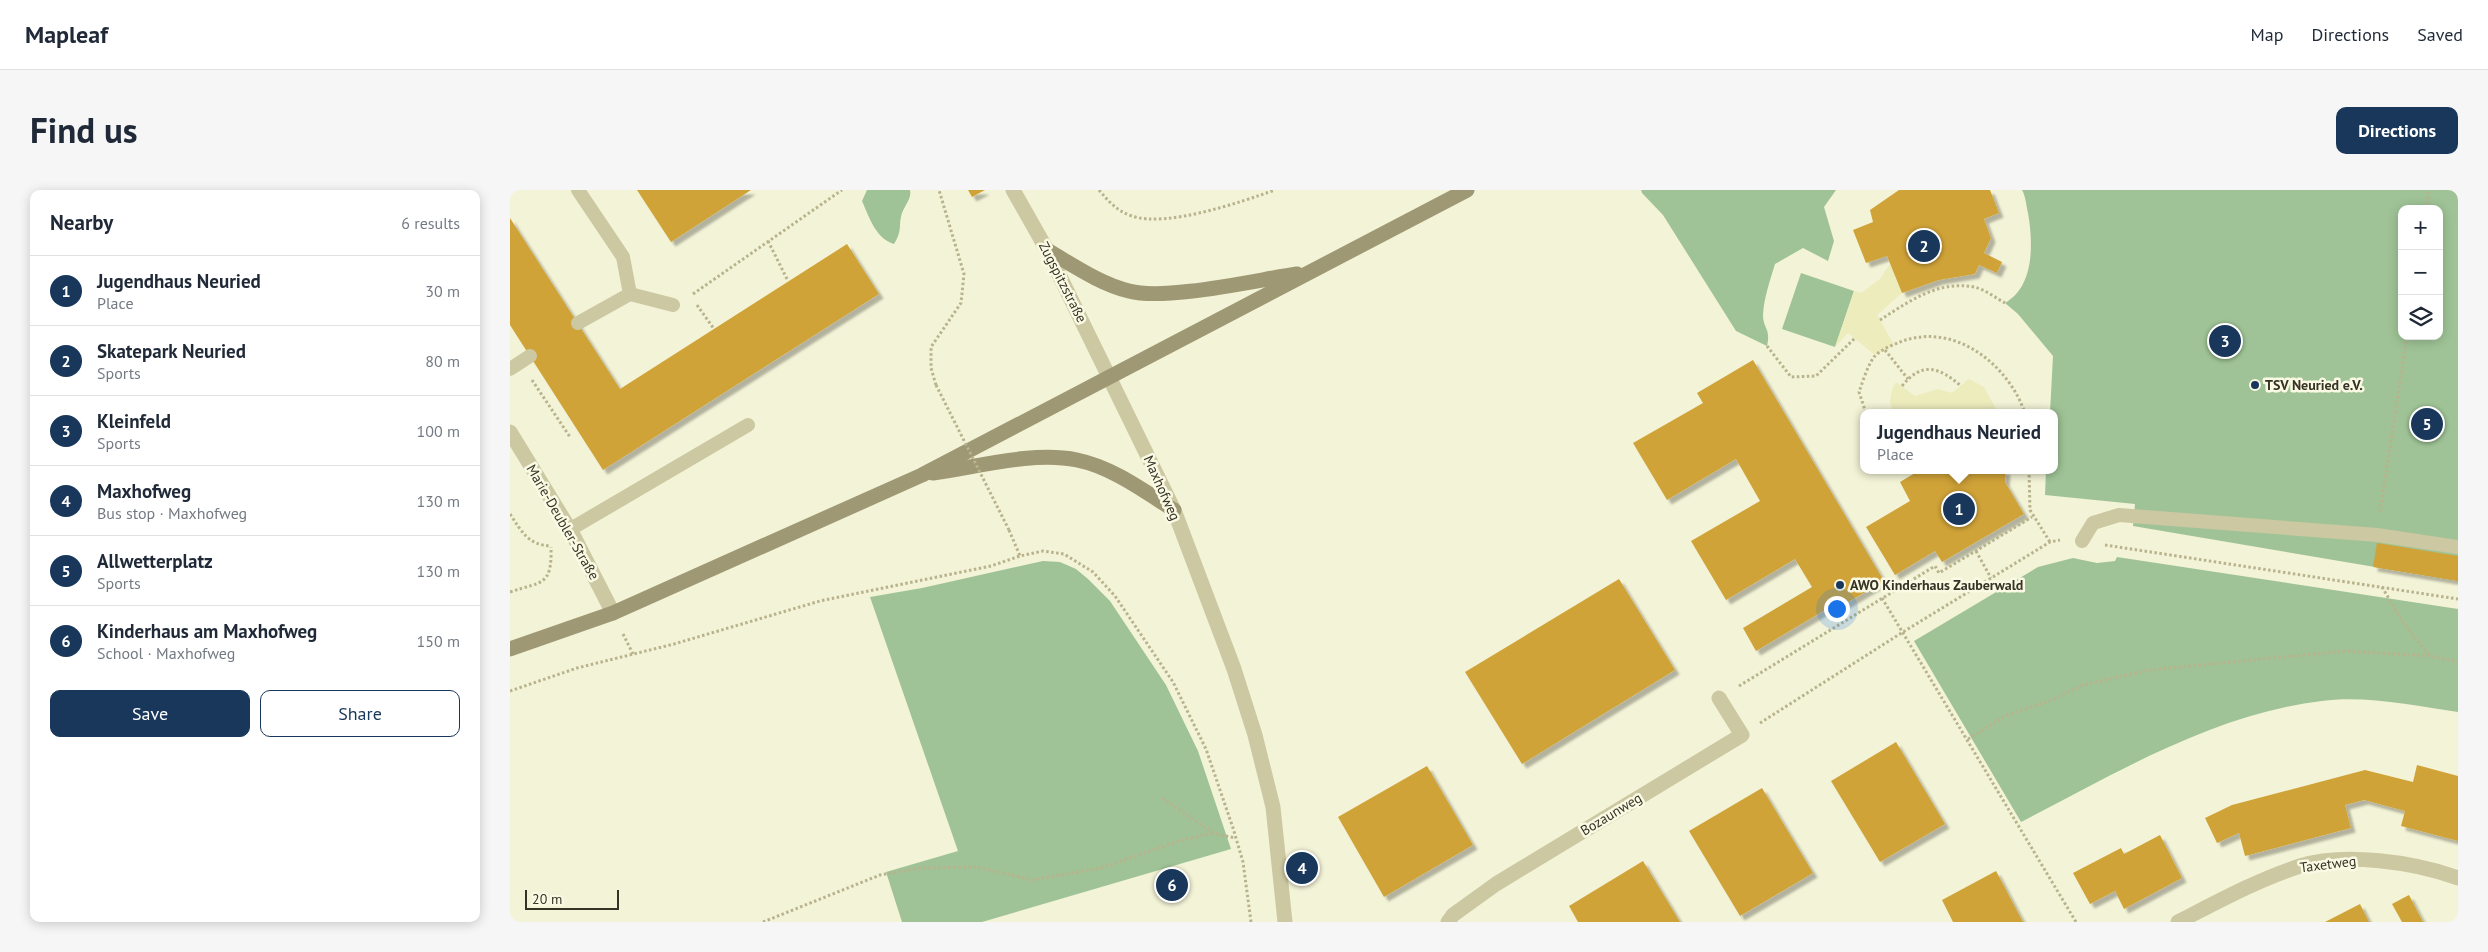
<!DOCTYPE html>
<html lang="en">
<head>
<meta charset="utf-8">
<style>
	:root { --surface:#fff; --page:#f6f6f7; --text:#1f2937; --muted:#747a83; --line:#e0e1e3; --accent:#18375a }
	body { margin:0; font-family:"PT Sans",sans-serif; background:var(--page); color:var(--text) }
	.controls { position:absolute; right:15px; top:15px; display:grid; overflow:hidden; border-radius:10px; box-shadow:0 2px 12px #0003 }
	.controls button { width:45px; height:45px; display:grid; place-items:center; padding:0; border:0; border-bottom:1px solid var(--line); background:var(--surface); color:var(--text); font:25px sans-serif }
	.scale { position:absolute; left:15px; bottom:12px; width:94px; box-sizing:border-box; padding-left:5px; border:2px solid #363225; border-top:0; font-size:14px; line-height:18px; white-space:nowrap; color:#363225; -webkit-text-stroke:4px #fafae4; paint-order:stroke }
	.you { position:absolute; left:1326px; top:418px; width:18px; height:18px; margin:-12px; border:4px solid #fff; border-radius:50%; background:#1a73e8; box-shadow:0 0 0 8px #1a73e833 }
	.badge { display:grid; place-items:center; width:32px; height:32px; border-radius:50%; background:var(--accent); color:#fff; font-size:16px; font-weight:700 }
	.pin { position:absolute; translate:-50% -50%; border:2px solid #fff; box-shadow:0 1px 5px #0006 }
	.popup { position:absolute; left:1350px; top:219px; width:198px; height:65px; box-sizing:border-box; display:grid; place-content:center; border-radius:10px; background:var(--surface); filter:drop-shadow(0 1px 4px #0005); font-size:16px; white-space:nowrap; color:var(--muted) }
	.popup b { font-size:19px; color:var(--text) }
	.popup::after { content:''; position:absolute; left:50%; top:100%; margin-left:-10px; border:10px solid transparent; border-top-color:var(--surface) }
	.list { margin:0; padding:0; list-style:none }
	h2 { display:flex; justify-content:space-between; align-items:center; height:65px; margin:0; padding:0 20px; font-size:21px }
	h2 small { font-size:16px; font-weight:400; color:var(--muted) }
	.list li { display:grid; grid-template-columns:32px 1fr auto; gap:15px; align-items:center; box-sizing:border-box; height:70px; padding:0 20px; border-top:1px solid var(--line) }
	.list b { display:block; font-size:19px; white-space:nowrap }
	.list p { margin:0; font-size:16px; white-space:nowrap; color:var(--muted) }
	.list em { font-size:16px; font-style:normal; color:var(--muted) }
	.actions { display:flex; gap:10px; padding:15px 20px }
	.actions a { flex:1; padding:11px 0; border:1px solid var(--accent); border-radius:10px; text-align:center; font-size:18px; color:var(--accent) }
	.actions .main { background:var(--accent); color:#fff }
	.icon { flex:none; width:28px; height:28px; fill:none; stroke:currentColor; stroke-width:2; stroke-linecap:round; stroke-linejoin:round }
	.map { position:relative; flex:none; width:1948px; height:732px; overflow:hidden; border-radius:10px }
	header { display:flex; align-items:center; gap:30px; box-sizing:border-box; height:70px; padding:0 25px; background:var(--surface); border-bottom:1px solid var(--line) }
	header strong { font-size:24px }
	nav { display:flex; gap:28px; margin-inline-start:auto; font-size:18px }
	.intro { display:flex; align-items:center; justify-content:space-between; box-sizing:border-box; height:120px; padding:0 30px }
	h1 { margin:0; font-size:35px }
	.button { padding:12px 22px; border-radius:10px; background:var(--accent); color:#fff; font-size:18px; font-weight:700 }
	main { display:flex; gap:30px; padding:0 30px }
	aside { flex:1; background:var(--surface); border-radius:10px; box-shadow:0 2px 12px #0003 }
	.map>svg:first-child { display:block }
</style>
</head>
<body>
<header>
<strong>Mapleaf</strong>
<nav><a>Map</a><a>Directions</a><a>Saved</a></nav>
</header>
<div class="intro"><h1>Find us</h1><a class="button">Directions</a></div>
<main>
<aside>
<h2>Nearby<small>6 results</small></h2>
<ul class="list">
<li><span class="badge">1</span><div><b>Jugendhaus Neuried</b><p>Place</p></div><em>30 m</em></li>
<li><span class="badge">2</span><div><b>Skatepark Neuried</b><p>Sports</p></div><em>80 m</em></li>
<li><span class="badge">3</span><div><b>Kleinfeld</b><p>Sports</p></div><em>100 m</em></li>
<li><span class="badge">4</span><div><b>Maxhofweg</b><p>Bus stop · Maxhofweg</p></div><em>130 m</em></li>
<li><span class="badge">5</span><div><b>Allwetterplatz</b><p>Sports</p></div><em>130 m</em></li>
<li><span class="badge">6</span><div><b>Kinderhaus am Maxhofweg</b><p>School · Maxhofweg</p></div><em>150 m</em></li>
</ul>
<div class="actions"><a class="main">Save</a><a>Share</a></div>
</aside>
<div class="map">
<svg width="1948" height="732" viewBox="0 0 1948 732">
	<defs>
		<filter id="shadow"><feDropShadow dx="4.5" dy="4.5" stdDeviation="1" flood-color="#0004"/></filter>
	</defs>
	<rect width="100%" height="100%" fill="#f3f3d7"/>
	<!-- green -->
	<g fill="#9fc396" fill-rule="evenodd">
		<path d="M357 0H400C402 8 395 15 392 23 388 36 393 40 384 54 366 49 359 27 352 11Z"/>
		<path d="M1131 0H1326L1314 17 1324 51 1318 71 1293 58 1265 74C1260 91 1254 107 1253 125 1253 139 1261 138 1257 156L1226 141 1153 25 1132 3Z"/>
		<path d="M1512 0H1948V391L1623 336 1625 314 1535 305 1536 280H1544V223H1540L1543 166 1508 124 1495 113C1525 96 1523 52 1518 23 1516 15 1516 7 1512 0ZM1892 19H1929V146H1892Z"/>
		<path d="M1291 83 1344 101 1325 157 1272 139Z"/>
		<path d="M1607 367 1948 419V522C1906 516 1854 505 1812 511 1704 524 1606 583 1511 632L1404 451 1528 377 1563 368 1587 373 1605 371Z"/>
		<path d="M533 371 550 372 566 379 578 389 600 411 656 495 688 561 721 659 472 732H392L376 682 448 661 360 407 412 398Z"/>
	</g>
	<!-- plaza -->
	<g fill="#ececbd">
		<path d="M1380 74 1392 103 1367 125 1384 155 1365 165 1338 143 1325 157 1344 101 1351 103 1370 89Z"/>
		<path d="M1459 189 1474 197 1488 223H1384L1380 212 1382 200 1386 192 1405 206 1428 199 1442 203Z"/>
	</g>
	<!-- building -->
	<g fill="#d0a338" filter="url(#shadow)">
		<path d="M127 0H241L161 52Z"/>
		<path d="M458 0H475L462 7Z"/>
		<path d="M1389 0H1480L1489 23 1474 29 1481 48 1474 63 1492 72 1487 83 1469 75 1465 84 1429 90 1392 103 1377 66 1356 73 1343 40 1363 32 1360 20Z"/>
		<path d="M0 28 110 199 337 54 369 104 93 280 0 135Z"/>
		<path d="M1243 170 1374 391 1318 424 1315 420 1246 461 1233 438 1302 397 1285 369 1216 410 1181 351 1250 311 1226 269 1157 310 1123 253 1193 213 1187 203Z"/>
		<path d="M1410 280H1496L1495 292 1514 324 1432 372 1425 361 1385 385 1356 337 1400 311 1390 292Z"/>
		<path d="M1867 353 1948 366V391L1863 377Z"/>
		<path d="M1109 389 1165 480 1012 574 955 482Z"/>
		<path d="M1386 552 1435 634 1370 672 1321 591Z"/>
		<path d="M1907 575 1948 586V651L1891 636 1895 621 1854 610 1835 615 1841 638 1735 666 1729 643 1707 653 1695 628 1722 615 1855 580 1903 592Z"/>
		<path d="M917 576 963 655 874 707 828 627Z"/>
		<path d="M1252 598 1303 683 1230 726 1179 641Z"/>
		<path d="M1650 645 1672 688 1614 719 1605 701 1580 714 1563 683 1611 658 1614 664Z"/>
		<path d="M1133 671 1170 732H1068L1059 716Z"/>
		<path d="M1486 681 1513 732H1443L1432 710Z"/>
		<path d="M1899 705 1913 732H1892L1882 714Z"/>
		<path d="M1850 714 1859 732H1815Z"/>
	</g>
	<g fill="none" stroke-linecap="round" stroke-linejoin="round">
		<!-- path -->
		<g stroke="#b8b38d" stroke-width="3" stroke-dasharray="2.5 2.5" stroke-linecap="butt">
			<path d="M589 0C599 12 607 21 622 26 656 38 731 12 765 0"/>
			<path d="M1916 19 1919 0"/>
			<path d="M258 51 278 91"/>
			<path d="M183 104 332 0"/>
			<path d="M187 115 204 139"/>
			<path d="M1370 130C1398 112 1428 90 1464 97 1474 99 1486 108 1495 113"/>
			<path d="M1257 156 1281 187 1306 186 1345 148"/>
			<path d="M1375 160 1398 189"/>
			<path d="M22 190 60 247"/>
			<path d="M426 195 421 178V157L451 113 454 84 429 0"/>
			<path d="M1392 196C1412 171 1429 177 1451 196"/>
			<path d="M1356 223 1349 202C1353 191 1357 177 1364 167 1370 160 1382 155 1390 152 1444 131 1498 174 1515 223"/>
			<path d="M1519 280 1520 320 1540 352"/>
			<path d="M1870 322 1897 146"/>
			<path d="M0 324C12 342 18 355 41 356"/>
			<path d="M499 340 510 366 533 361 554 364 583 382 605 406 663 492 696 559 723 638 733 672 741 732"/>
			<path d="M1595 355 1948 409"/>
			<path d="M1466 361 1481 388"/>
			<path d="M1872 397 1894 434 1919 465"/>
			<path d="M0 402C33 391 42 396 41 357"/>
			<path d="M1372 408 1566 732"/>
			<path d="M113 444 123 464"/>
			<path d="M1229 496 1425 376 1429 383 1522 327"/>
			<path d="M0 501 67 478 164 454 310 411 481 376 510 366"/>
			<path d="M1250 533 1393 442 1540 352 1550 350"/>
			<path d="M1458 549 1497 525 1537 512 1573 495 1639 480 1836 461 1920 466 1948 472"/>
			<path d="M652 608 703 643 725 648"/>
			<path d="M253 732 370 685 410 678 467 677 522 690 591 678 669 651 703 643"/>
		</g>
		<!-- lane -->
		<g stroke="#ccc8a2" stroke-width="14">
			<path d="M68 0 113 67 120 104 163 115"/>
			<path d="M68 133 120 104"/>
			<path d="M0 179 20 166"/>
			<path d="M59 340 238 235"/>
			<path d="M1572 351 1583 333 1609 325 1867 345 1948 357"/>
		</g>
		<!-- street -->
		<g stroke="#ccc8a2" stroke-width="15">
			<path d="M503 0 537 60 664 320 724 479 745 545 763 617 775 732"/>
			<path d="M0 242 62 343 103 423"/>
			<path d="M938 732 943 725 986 694 1232 545 1209 508"/>
			<path d="M1668 732C1707 712 1747 690 1790 676 1834 662 1905 672 1948 688"/>
		</g>
		<!-- secondary -->
		<g stroke="#9f9874" stroke-width="15">
			<path d="M537 60C563 75 590 94 619 101 656 111 746 90 787 84"/>
			<path d="M423 283C467 277 523 261 567 270 602 277 634 301 664 320"/>
			<path d="M0 459 103 423 412 285 957 0"/>
		</g>
		<!-- path-bridge -->
		<path stroke="#b8b38d" stroke-width="3" stroke-dasharray="2.5 2.5" stroke-linecap="butt" d="M426 195 499 340"/>
	</g>
	<!-- markers -->
	<g fill="#18375a" stroke="#fafae4" stroke-width="2">
		<circle cx="1745" cy="195" r="5"/>
		<circle cx="1330" cy="395" r="5"/>
	</g>
	<g text-anchor="middle" stroke-width="5" stroke-linejoin="round" paint-order="stroke">
		<!-- street labels -->
		<g font-size="14" fill="#363225" stroke="#fafae4">
			<text transform="translate(553 92) rotate(63)" y="5">Zugspitzstraße</text>
			<text transform="translate(652 298) rotate(66)" y="5">Maxhofweg</text>
			<text transform="translate(53 332) rotate(60)" y="5">Marie-Deubler-Straße</text>
			<text transform="translate(1101 624) rotate(-31)" y="5">Bozaunweg</text>
			<text transform="translate(1818 674) rotate(-7)" y="5">Taxetweg</text>
		</g>
		<!-- poi labels -->
		<g font-size="14" font-weight="bold" fill="#363225" stroke="#fafae4" text-anchor="start">
			<text x="1755" y="200">TSV Neuried e.V.</text>
			<text x="1340" y="400">AWO Kinderhaus Zauberwald</text>
		</g>
	</g>
</svg>
<div class="controls">
<button>+</button>
<button>−</button>
<button><svg class="icon" aria-label="layers" viewBox="0 0 24 24"><path d="M12 4l9 5-9 5-9-5zM3 14l9 5 9-5"/></svg></button>
</div>
<div class="scale">20 m</div>
<div class="you"></div>
<div class="pin badge" style="left:1449px;top:319px">1</div>
<div class="popup"><b>Jugendhaus Neuried</b>Place</div>
<div class="pin badge" style="left:1414px;top:56px">2</div>
<div class="pin badge" style="left:1715px;top:151px">3</div>
<div class="pin badge" style="left:792px;top:678px">4</div>
<div class="pin badge" style="left:1917px;top:234px">5</div>
<div class="pin badge" style="left:662px;top:695px">6</div>
</div>
</main>
</body>
</html>
